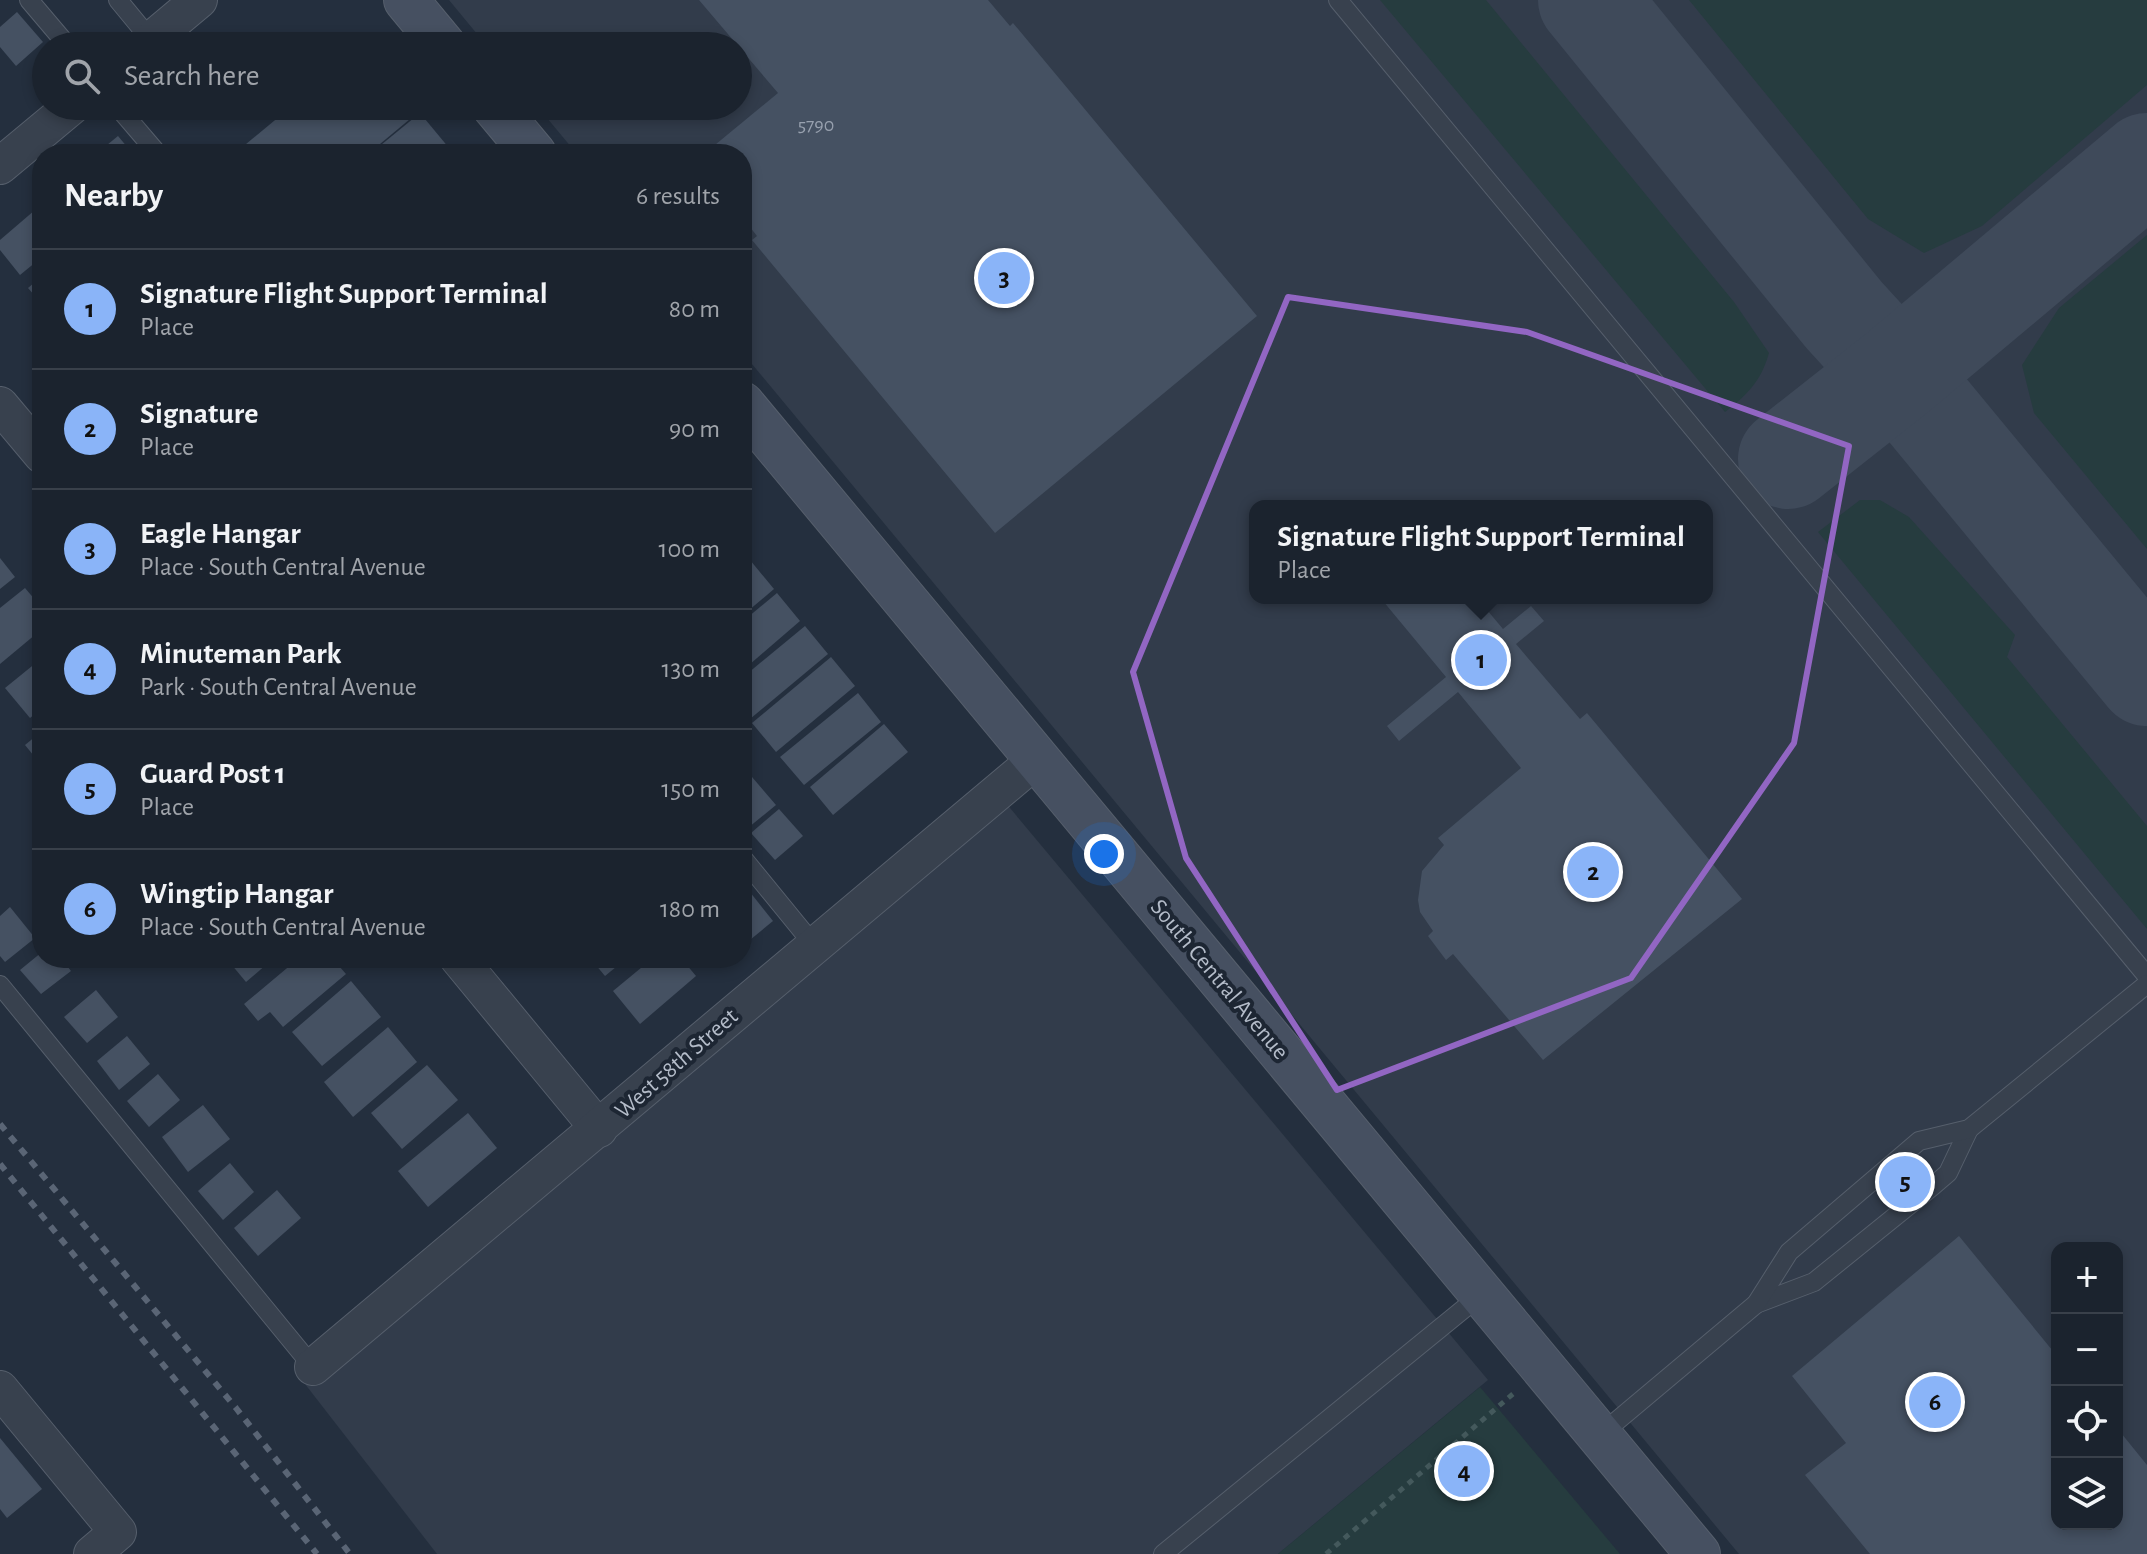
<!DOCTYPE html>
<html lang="en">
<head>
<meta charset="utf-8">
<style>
	:root { --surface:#1b232e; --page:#242b36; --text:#f1f3f6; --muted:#a0a4aa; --line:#39404a; --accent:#8ab4f8 }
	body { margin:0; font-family:"Alegreya Sans",sans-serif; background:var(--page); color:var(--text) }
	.controls { position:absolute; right:24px; bottom:24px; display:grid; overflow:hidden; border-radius:16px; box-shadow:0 4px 12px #0003 }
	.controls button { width:72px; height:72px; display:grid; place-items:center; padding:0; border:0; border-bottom:2px solid var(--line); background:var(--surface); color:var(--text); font:40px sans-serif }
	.you { position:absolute; left:1104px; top:854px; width:28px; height:28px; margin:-20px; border:6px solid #fff; border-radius:50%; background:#1a73e8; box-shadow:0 0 0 12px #1a73e833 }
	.badge { display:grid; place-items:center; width:52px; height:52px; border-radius:50%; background:var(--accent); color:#111; font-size:26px; font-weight:700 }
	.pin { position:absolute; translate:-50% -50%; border:4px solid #fff; box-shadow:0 2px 8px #0006 }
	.popup { position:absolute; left:1249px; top:500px; width:464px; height:104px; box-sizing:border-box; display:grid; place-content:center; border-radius:16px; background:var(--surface); filter:drop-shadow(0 2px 6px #0005); font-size:26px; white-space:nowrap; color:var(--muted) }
	.popup b { font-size:30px; color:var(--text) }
	.popup::after { content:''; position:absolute; left:50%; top:100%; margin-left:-16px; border:16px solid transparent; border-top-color:var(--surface) }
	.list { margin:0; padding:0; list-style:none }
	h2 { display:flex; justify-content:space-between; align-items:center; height:104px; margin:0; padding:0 32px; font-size:34px }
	h2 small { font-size:26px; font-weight:400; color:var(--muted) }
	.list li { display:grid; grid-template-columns:52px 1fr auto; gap:24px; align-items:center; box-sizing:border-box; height:120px; padding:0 32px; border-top:2px solid var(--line) }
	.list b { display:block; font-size:30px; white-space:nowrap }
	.list p { margin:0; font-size:26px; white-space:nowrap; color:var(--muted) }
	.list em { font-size:26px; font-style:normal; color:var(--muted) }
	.icon { flex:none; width:44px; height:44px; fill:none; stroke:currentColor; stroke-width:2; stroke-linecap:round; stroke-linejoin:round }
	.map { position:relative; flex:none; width:2147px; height:1554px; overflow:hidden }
	.search { position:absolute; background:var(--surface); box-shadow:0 4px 12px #0003; left:32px; top:32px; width:720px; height:88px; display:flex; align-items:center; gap:20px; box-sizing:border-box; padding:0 28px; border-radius:44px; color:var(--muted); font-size:30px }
	.panel { position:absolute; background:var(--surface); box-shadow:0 4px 12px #0003; left:32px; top:144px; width:720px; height:824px; border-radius:32px }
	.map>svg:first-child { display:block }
</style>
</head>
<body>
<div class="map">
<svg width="2147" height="1554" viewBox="0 0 2147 1554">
	<rect width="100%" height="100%" fill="#242f3e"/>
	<!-- airport -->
	<g fill="#323c4b" fill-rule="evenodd">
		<path d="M449 0H2147V1554H1739L742 352V154H577L537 106H738V46H487ZM1255 506H1707V598H1255ZM2057 1248H2117V1524H2057Z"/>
		<path d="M1005 802 1488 1380 1278 1554H437L305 1384Z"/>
	</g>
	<!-- green -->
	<g fill="#263c3f">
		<path d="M1380 0H1486L1734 302 1769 353C1761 381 1748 394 1725 412Z"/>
		<path d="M1689 0H2147V85L1982 226 1924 253 1868 219Z"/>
		<path d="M2147 235V549L2034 413 2022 365 2059 308Z"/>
		<path d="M1860 500H1880L1909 517 2015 635 2007 657 2147 826V929L1818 532Z"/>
		<path d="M1480 1387 1620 1554H1278Z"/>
	</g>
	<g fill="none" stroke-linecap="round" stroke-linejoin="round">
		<!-- taxiway -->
		<g stroke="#3f4a5a" stroke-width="100">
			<path d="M1588 0 1844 315 1897 373 2147 676"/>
			<path d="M1788 459 1897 373 2147 163"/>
		</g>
	</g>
	<!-- building -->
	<g fill="#455162">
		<path d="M699 0H988L1010 26 1013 23 1257 316 995 533 752 240 757 236 742 217V154H704L778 93Z"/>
		<path d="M17 12 43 42 16 66 0 47V27Z"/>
		<path d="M292 106H410L416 114 368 154H234Z"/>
		<path d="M420 113 454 154H370Z"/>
		<path d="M118 136 133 154H96Z"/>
		<path d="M42 204V257L20 275 0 250V240Z"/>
		<path d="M42 276V304L28 288Z"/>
		<path d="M0 558 15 577 0 589Z"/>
		<path d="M750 560 774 589 742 616V567Z"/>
		<path d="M25 588 42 608V629L0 664V608Z"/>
		<path d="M777 593 800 621 742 671V622Z"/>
		<path d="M1386 598H1477L1503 629 1531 606 1544 621 1516 644 1580 719 1587 713 1742 899 1543 1060 1453 954 1446 960 1428 936 1433 931 1420 912 1418 900 1422 871 1444 845 1438 838 1521 768 1458 692 1399 741 1387 726 1446 677 1383 601Z"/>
		<path d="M805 626 828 654 750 719 742 709V678Z"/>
		<path d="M831 657 855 686 776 752 752 723Z"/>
		<path d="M42 658V708L30 718 5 688Z"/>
		<path d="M858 693 881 722 804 785 780 757Z"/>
		<path d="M884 724 908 752 833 815 810 787Z"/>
		<path d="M42 731V766L25 745Z"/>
		<path d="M752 777 776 805 743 832 742 785Z"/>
		<path d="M779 809 803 836 775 860 751 833Z"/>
		<path d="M746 887 773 921 745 944 742 940V890Z"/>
		<path d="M10 907 35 938 5 962 0 956V916Z"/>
		<path d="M42 952V958H61L71 971 41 994 20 970Z"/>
		<path d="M226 958H274L246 982Z"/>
		<path d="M299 958H332L346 974 283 1027 270 1012 258 1021 244 1004Z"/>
		<path d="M590 958H627L605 976Z"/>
		<path d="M653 958H681L696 976 640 1024 613 991Z"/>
		<path d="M351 981 381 1017 322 1066 292 1032Z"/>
		<path d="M96 990 118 1017 87 1043 64 1017Z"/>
		<path d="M388 1027 417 1062 353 1117 324 1082Z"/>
		<path d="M127 1036 150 1064 119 1090 97 1061Z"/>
		<path d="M427 1065 458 1100 402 1149 371 1113Z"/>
		<path d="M158 1074 180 1100 149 1127 127 1101Z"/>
		<path d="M203 1105 230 1139 188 1172 162 1137Z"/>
		<path d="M468 1113 497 1148 428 1207 398 1171Z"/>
		<path d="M230 1163 254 1192 223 1220 198 1191Z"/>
		<path d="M1908 1170 1916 1180 1902 1194 1893 1184Z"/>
		<path d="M277 1190 301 1218 258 1256 234 1228Z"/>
		<path d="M1959 1236 2057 1356V1524H2117V1428L2147 1465V1554H1870L1805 1475 1846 1443 1792 1376Z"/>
		<path d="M0 1438 42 1489 7 1518 0 1509Z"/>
	</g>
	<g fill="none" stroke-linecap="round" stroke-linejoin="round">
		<!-- lane casing -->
		<g stroke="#565f6c" stroke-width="20">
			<g id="lane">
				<path d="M29 0 68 46"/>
				<path d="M118 0 151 40"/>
				<path d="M1338 0 2147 976"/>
				<path d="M117 106 158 154"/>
				<path d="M742 857 813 944"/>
				<path d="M0 985 313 1367"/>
				<path d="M1756 1304 1814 1282 1934 1185 1948 1173 1969 1129"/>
				<path d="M1600 1435 1756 1304 1789 1252 1919 1141 1969 1129 2147 984"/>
				<path d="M1163 1554 1482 1294"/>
			</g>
		</g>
		<!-- street casing -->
		<g stroke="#565f6c" stroke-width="38">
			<g id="street">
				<path d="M144 46 199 0"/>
				<path d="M0 166 72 106"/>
				<path d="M0 405 42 455"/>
				<path d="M458 958 599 1129"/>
				<path d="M313 1367 1037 759"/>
				<path d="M0 1389 118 1532 92 1554"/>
			</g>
		</g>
		<!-- secondary casing -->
		<g stroke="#565f6c" stroke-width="46">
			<g id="secondary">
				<path d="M406 0 444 46"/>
				<path d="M494 106 534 154"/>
				<path d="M742 404 1698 1554"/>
			</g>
		</g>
		<!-- path -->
		<path stroke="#44595c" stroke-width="5" stroke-dasharray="6 6" stroke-linecap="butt" d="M1326 1554 1514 1393"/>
		<!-- lane -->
		<use href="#lane" stroke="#38414e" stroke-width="18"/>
		<!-- street -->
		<use href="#street" stroke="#38414e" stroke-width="36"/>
		<!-- secondary -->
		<use href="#secondary" stroke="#465061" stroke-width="44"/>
		<!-- rail -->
		<g stroke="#5a6575" stroke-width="6" stroke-dasharray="8 8" stroke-linecap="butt">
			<path d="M0 1124 236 1408 350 1554"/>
			<path d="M0 1164 317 1554"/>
		</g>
	</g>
	<!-- marked area -->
	<path fill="none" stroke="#9266c3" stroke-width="6" stroke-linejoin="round" d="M1288 297 1527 332 1849 446 1794 743 1631 978 1337 1090 1186 858 1133 672Z"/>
	<g text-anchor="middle" stroke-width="8" stroke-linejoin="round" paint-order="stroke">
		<!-- number labels -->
		<g font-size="20" fill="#98a1af">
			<text x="816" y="131">5790</text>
		</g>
		<!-- street labels -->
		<g font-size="24" fill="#b4bcc9" stroke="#1d2633">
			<text transform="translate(1220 979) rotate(50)" y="8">South Central Avenue</text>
			<text transform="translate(676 1063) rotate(-41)" y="8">West 58th Street</text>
		</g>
	</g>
</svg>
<div class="controls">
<button>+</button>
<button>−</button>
<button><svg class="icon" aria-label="locate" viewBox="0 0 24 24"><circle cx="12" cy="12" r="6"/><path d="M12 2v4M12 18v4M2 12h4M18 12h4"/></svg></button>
<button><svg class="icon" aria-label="layers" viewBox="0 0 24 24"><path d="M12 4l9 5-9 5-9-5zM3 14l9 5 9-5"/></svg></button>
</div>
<div class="you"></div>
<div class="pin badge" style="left:1481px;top:660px">1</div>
<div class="popup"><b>Signature Flight Support Terminal</b>Place</div>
<div class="pin badge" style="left:1593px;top:872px">2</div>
<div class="pin badge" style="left:1004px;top:278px">3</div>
<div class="pin badge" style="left:1464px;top:1471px">4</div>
<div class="pin badge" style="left:1905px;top:1182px">5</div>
<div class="pin badge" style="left:1935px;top:1402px">6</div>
<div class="search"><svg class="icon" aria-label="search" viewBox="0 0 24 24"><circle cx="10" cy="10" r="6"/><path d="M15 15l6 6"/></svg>Search here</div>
<section class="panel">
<h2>Nearby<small>6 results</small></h2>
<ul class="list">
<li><span class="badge">1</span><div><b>Signature Flight Support Terminal</b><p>Place</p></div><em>80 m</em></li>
<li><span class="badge">2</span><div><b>Signature</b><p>Place</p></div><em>90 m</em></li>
<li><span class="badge">3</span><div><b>Eagle Hangar</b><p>Place · South Central Avenue</p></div><em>100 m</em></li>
<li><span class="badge">4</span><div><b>Minuteman Park</b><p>Park · South Central Avenue</p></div><em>130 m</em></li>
<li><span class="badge">5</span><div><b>Guard Post 1</b><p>Place</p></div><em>150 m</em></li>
<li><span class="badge">6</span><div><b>Wingtip Hangar</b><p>Place · South Central Avenue</p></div><em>180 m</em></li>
</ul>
</section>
</div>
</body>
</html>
